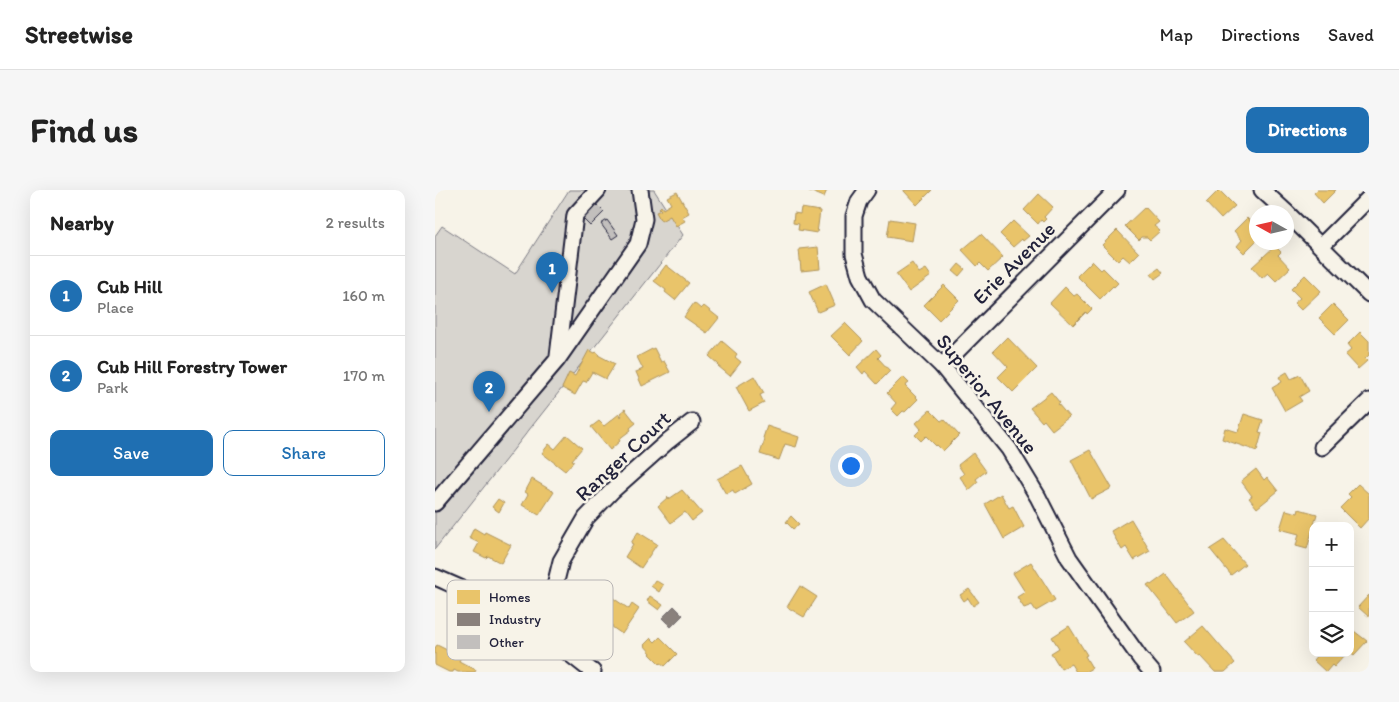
<!DOCTYPE html>
<html lang="en">
<head>
<meta charset="utf-8">
<style>
	:root { --surface:#fff; --page:#f6f6f6; --text:#222; --muted:#767676; --line:#e0e0e0; --accent:#1f6fb2 }
	body { margin:0; font-family:Itim,sans-serif; background:var(--page); color:var(--text) }
	.controls { position:absolute; right:15px; bottom:15px; display:grid; overflow:hidden; border-radius:10px; box-shadow:0 5px 20px #0002 }
	.controls button { width:45px; height:45px; display:grid; place-items:center; padding:0; border:0; border-bottom:1px solid var(--line); background:var(--surface); color:var(--text); font:25px sans-serif }
	.compass { position:absolute; left:814px; top:15px; width:45px; height:45px; border-radius:50%; background:var(--surface); box-shadow:0 5px 20px #0002; rotate:278deg }
	.you { position:absolute; left:415px; top:275px; width:18px; height:18px; margin:-12px; border:4px solid #fff; border-radius:50%; background:#1a73e8; box-shadow:0 0 0 8px #1a73e833 }
	.badge { display:grid; place-items:center; width:32px; height:32px; border-radius:50%; background:var(--accent); color:#fff; font-size:16px; font-weight:700 }
	.pin { position:absolute; translate:-50% -41px; filter:drop-shadow(0 1px 2px #0008) }
	.pin::after { content:''; position:absolute; top:26px; width:18px; height:15px; background:inherit; clip-path:polygon(0 0,100% 0,50% 100%) }
	.list { margin:0; padding:0; list-style:none }
	h2 { display:flex; justify-content:space-between; align-items:center; height:65px; margin:0; padding:0 20px; font-size:21px }
	h2 small { font-size:16px; font-weight:400; color:var(--muted) }
	.list li { display:grid; grid-template-columns:32px 1fr auto; gap:15px; align-items:center; box-sizing:border-box; height:80px; padding:0 20px; border-top:1px solid var(--line) }
	.list b { display:block; font-size:19px; white-space:nowrap }
	.list p { margin:0; font-size:16px; white-space:nowrap; color:var(--muted) }
	.list em { font-size:16px; font-style:normal; color:var(--muted) }
	.actions { display:flex; gap:10px; padding:15px 20px }
	.actions a { flex:1; padding:11px 0; border:1px solid var(--accent); border-radius:10px; text-align:center; font-size:18px; color:var(--accent) }
	.actions .main { background:var(--accent); color:#fff }
	.icon { flex:none; width:28px; height:28px; fill:none; stroke:currentColor; stroke-width:2; stroke-linecap:round; stroke-linejoin:round }
	.map { position:relative; flex:none; width:934px; height:482px; overflow:hidden; border-radius:10px }
	header { display:flex; align-items:center; gap:30px; box-sizing:border-box; height:70px; padding:0 25px; background:var(--surface); border-bottom:1px solid var(--line) }
	header strong { font-size:24px }
	nav { display:flex; gap:28px; margin-inline-start:auto; font-size:18px }
	.intro { display:flex; align-items:center; justify-content:space-between; box-sizing:border-box; height:120px; padding:0 30px }
	h1 { margin:0; font-size:35px }
	.button { padding:12px 22px; border-radius:10px; background:var(--accent); color:#fff; font-size:18px; font-weight:700 }
	main { display:flex; gap:30px; padding:0 30px }
	aside { flex:1; background:var(--surface); border-radius:10px; box-shadow:0 5px 20px #0002 }
	.map>svg:first-child { display:block }
</style>
</head>
<body>
<header>
<strong>Streetwise</strong>
<nav><a>Map</a><a>Directions</a><a>Saved</a></nav>
</header>
<div class="intro"><h1>Find us</h1><a class="button">Directions</a></div>
<main>
<aside>
<h2>Nearby<small>2 results</small></h2>
<ul class="list">
<li><span class="badge">1</span><div><b>Cub Hill</b><p>Place</p></div><em>160 m</em></li>
<li><span class="badge">2</span><div><b>Cub Hill Forestry Tower</b><p>Park</p></div><em>170 m</em></li>
</ul>
<div class="actions"><a class="main">Save</a><a>Share</a></div>
</aside>
<div class="map">
<svg width="934" height="482" viewBox="0 0 934 482">
	<rect width="100%" height="100%" fill="#f7f3e8"/>
	<filter id="ink" filterUnits="userSpaceOnUse"><feTurbulence type="fractalNoise" baseFrequency=".02" numOctaves="2"/><feDisplacementMap in="SourceGraphic" scale="10" xChannelSelector="R" yChannelSelector="G"/><feConvolveMatrix kernelMatrix="1 2 1 2 8 2 1 2 1" color-interpolation-filters="sRGB"/></filter>
	<g filter="url(#ink)">
		<!-- green -->
		<path fill="#d8d5cf" stroke="#7d7c85" d="M134 0H219L248 45 0 359V46L7 36 80 84Z"/>
		<!-- homes -->
		<g fill="#e9c46a" stroke="#ad935c">
			<path d="M372 0H392L389 7Z"/>
			<path d="M469 0H497L482 15 469 1Z"/>
			<path d="M784 0 800 16 786 29 771 13Z"/>
			<path d="M882 0H901L888 13 879 3Z"/>
			<path d="M242 2 254 23 247 27 250 31 241 36 235 26 226 31 221 22 226 20 224 18 226 16 228 19 236 14 232 7Z"/>
			<path d="M604 4 618 17 609 27 611 29 608 32 606 30 603 34 589 20Z"/>
			<path d="M710 17 724 32 719 36 725 41 715 50 712 47H707L704 50 690 36Z"/>
			<path d="M366 18 385 21 382 43 363 40 364 34 358 33 359 23 365 24Z"/>
			<path d="M812 28 822 38V50L809 63 802 56 807 50 799 41Z"/>
			<path d="M455 29 480 33 477 51 452 47Z"/>
			<path d="M578 31 594 46 588 51 587 49 578 57 565 44Z"/>
			<path d="M682 40 704 63 695 72 688 66 683 71 667 55Z"/>
			<path d="M546 44 568 67 553 81 545 73 542 76 527 60Z"/>
			<path d="M840 56 846 62 843 65 855 78 841 91 833 83 827 88 817 77Z"/>
			<path d="M383 57 385 79 366 81 364 59Z"/>
			<path d="M657 71 666 80 668 78 683 93 679 97 678 96 665 109 642 86Z"/>
			<path d="M477 73 484 83 491 79 496 86 474 102 461 84Z"/>
			<path d="M524 74 530 79 524 86 518 81Z"/>
			<path d="M231 75 254 93 240 110 230 102 231 100 219 91Z"/>
			<path d="M724 78 728 83 720 89 716 84Z"/>
			<path d="M870 85 886 101 866 120 859 113 865 108 856 99Z"/>
			<path d="M391 94 400 115 383 122 374 102Z"/>
			<path d="M509 95 524 110 504 130 489 115Z"/>
			<path d="M630 97 639 106 642 104 657 119 652 124 651 122 638 135 615 113Z"/>
			<path d="M259 113 266 119 269 116 284 128 272 143 249 127Z"/>
			<path d="M898 114 914 130 900 144 884 128Z"/>
			<path d="M410 133 428 151 415 165 396 146Z"/>
			<path d="M925 142 934 151V165L930 169 932 171 923 179 910 165 916 160 912 155Z"/>
			<path d="M572 147 602 178 578 202 563 187 573 177 558 161Z"/>
			<path d="M287 151 302 164 300 167 306 172 295 186 283 176 284 175 274 166Z"/>
			<path d="M219 158 226 172 229 171 235 182 207 196 201 182 208 179 202 167Z"/>
			<path d="M441 159 446 165 443 168 455 181 442 194 430 181 428 184 422 177Z"/>
			<path d="M154 160 160 163 161 162 164 164 163 165 180 174 171 189 157 182 151 192 148 191 140 205 127 198 134 183 140 186Z"/>
			<path d="M852 182 856 189 865 185 874 201 864 207 867 211 850 221 837 198 847 192 844 187Z"/>
			<path d="M319 186 329 203 325 205 329 213 314 221 301 197Z"/>
			<path d="M468 187 474 193 470 196 483 209 470 222 468 221 463 226 456 219 461 213 452 203Z"/>
			<path d="M616 202 625 213 623 214 634 227 617 240 609 230 607 232 595 218Z"/>
			<path d="M190 219 201 233 195 238 196 240 184 249 185 251 175 260 156 237 164 231 169 236 184 224 185 227 187 226 185 223Z"/>
			<path d="M495 220 506 231 509 229 524 245 508 261 502 255 501 256 491 246 486 251 480 245 486 239 481 233Z"/>
			<path d="M809 224 828 230 824 242 827 243 822 261 787 249 790 238 803 242Z"/>
			<path d="M332 236 364 247 361 257 350 254 344 270 325 264 330 249 328 248Z"/>
			<path d="M132 245 147 258 137 270 139 271 130 281 107 263 114 254 120 259Z"/>
			<path d="M655 260 677 298 656 309 636 270Z"/>
			<path d="M538 263 551 281 541 289 543 292 534 300 525 287 529 284 523 275Z"/>
			<path d="M307 276 317 294 300 304 298 300 291 304 282 289Z"/>
			<path d="M821 279 829 290 832 287 843 301 822 318 814 308 817 306 806 291Z"/>
			<path d="M97 289 119 302 104 325 87 315 93 304 90 302Z"/>
			<path d="M923 294 934 304V328L925 338 905 318 916 307 913 304Z"/>
			<path d="M247 300 267 323 257 331 250 322 236 333 223 316 233 307 234 309Z"/>
			<path d="M566 304 574 318 578 316 589 337 569 349 550 314Z"/>
			<path d="M63 309 69 313 64 322 57 317Z"/>
			<path d="M864 319 882 324 872 359 861 356 864 344 845 339 851 320 863 323Z"/>
			<path d="M356 326 364 334 358 339 351 332Z"/>
			<path d="M696 329 715 361 699 370 691 357 687 360 676 341Z"/>
			<path d="M39 338 49 344 50 342 76 355 66 373 53 366 51 368 39 362 44 353 34 348Z"/>
			<path d="M203 342 222 354 206 378 190 367 198 354 196 353Z"/>
			<path d="M789 350 810 374 796 385 775 359Z"/>
			<path d="M596 372 620 410 601 421 597 415 589 418 582 407 590 402 578 383Z"/>
			<path d="M731 384 759 421 742 433 712 395 715 393 716 395Z"/>
			<path d="M220 390 228 395 224 402 216 396Z"/>
			<path d="M365 396 382 407 369 427 352 417Z"/>
			<path d="M534 399 544 412 538 416 533 408 529 411 525 405Z"/>
			<path d="M934 405V427L923 417Z"/>
			<path d="M215 406 228 415 224 420 212 411Z"/>
			<path d="M178 408 194 419 197 414 204 419 187 444 177 437 178 436 165 427Z"/>
			<path d="M634 436 652 465 650 466 657 478 650 482H641L636 474 626 479 616 463 624 458 617 447Z"/>
			<path d="M768 436 800 473 790 482H780L765 466 763 467 749 452Z"/>
			<path d="M915 438 932 451 919 465 915 462Z"/>
			<path d="M225 447 242 464 230 476 226 473 225 474 215 464 216 463 209 455 216 448 220 452Z"/>
			<path d="M2 455 26 467 24 471 41 480 40 482H23L19 480 18 482H14L0 475V458Z"/>
			<path d="M884 463H912L899 477 897 475 891 482 878 470Z"/>
		</g>
		<!-- industry -->
		<path fill="#8a817c" stroke="#6b6468" d="M239 416 248 425 236 437 227 428Z"/>
		<!-- building -->
		<g fill="#c2bfbd" stroke="#22223b">
			<path d="M161 14 169 22 155 36 147 28Z"/>
			<path d="M172 30 183 45 177 49 166 34Z"/>
		</g>
		<g fill="none" stroke-linecap="round" stroke-linejoin="round">
			<!-- minor casing -->
			<g stroke="#22223b" stroke-width="19">
				<g id="minor">
					<path d="M432 0 424 11 419 26V64L425 86 438 110 507 176 574 259 603 307 634 368 705 468 717 482"/>
					<path d="M827 0 851 22"/>
					<path d="M852 23 934 104"/>
					<path d="M886 56 934 8"/>
					<path d="M123 166 140 25 163 0"/>
					<path d="M507 176 682 0"/>
					<path d="M887 257 934 211"/>
					<path d="M0 313 122 170 203 54 209 29 205 0"/>
					<path d="M0 387C25 398 50 408 73 422 104 439 131 461 158 482"/>
					<path d="M108 444 126 371 151 328 177 301 233 251 257 232"/>
				</g>
			</g>
			<!-- minor -->
			<use href="#minor" stroke="#f7f3e8" stroke-width="15"/>
		</g>
	</g>
	<g text-anchor="middle" stroke-width="5" stroke-linejoin="round" paint-order="stroke">
		<!-- street labels -->
		<g font-size="21" fill="#22223b" stroke="#f7f3e8">
			<text transform="translate(579 73) rotate(-45)" y="7">Erie Avenue</text>
			<text transform="translate(552 204) rotate(51)" y="7">Superior Avenue</text>
			<text transform="translate(188 266) rotate(-43)" y="7">Ranger Court</text>
		</g>
	</g>
	<!-- legend -->
	<rect x="12" y="390" width="166" height="80" rx="8" fill="#f7f3e8" stroke="#b7b4b4" stroke-width="1"/>
	<rect x="22" y="400" width="23" height="14" fill="#e9c46a"/>
	<rect x="22" y="423" width="23" height="13" fill="#8a817c"/>
	<rect x="22" y="445" width="23" height="14" fill="#c2bfbd"/>
	<g font-size="14" fill="#22223b">
		<text x="54" y="412">Homes</text>
		<text x="54" y="434">Industry</text>
		<text x="54" y="457">Other</text>
	</g>
</svg>
<div class="controls">
<button>+</button>
<button>−</button>
<button><svg class="icon" aria-label="layers" viewBox="0 0 24 24"><path d="M12 4l9 5-9 5-9-5zM3 14l9 5 9-5"/></svg></button>
</div>
<svg class="compass" viewBox="-18 -18 36 36"><path d="M0-13l5 13h-10z" fill="#e53935"/><path d="M0 13l5-13h-10z" fill="#767676"/></svg>
<div class="you"></div>
<div class="pin badge" style="left:117px;top:103px">1</div>
<div class="pin badge" style="left:54px;top:222px">2</div>
</div>
</main>
</body>
</html>
